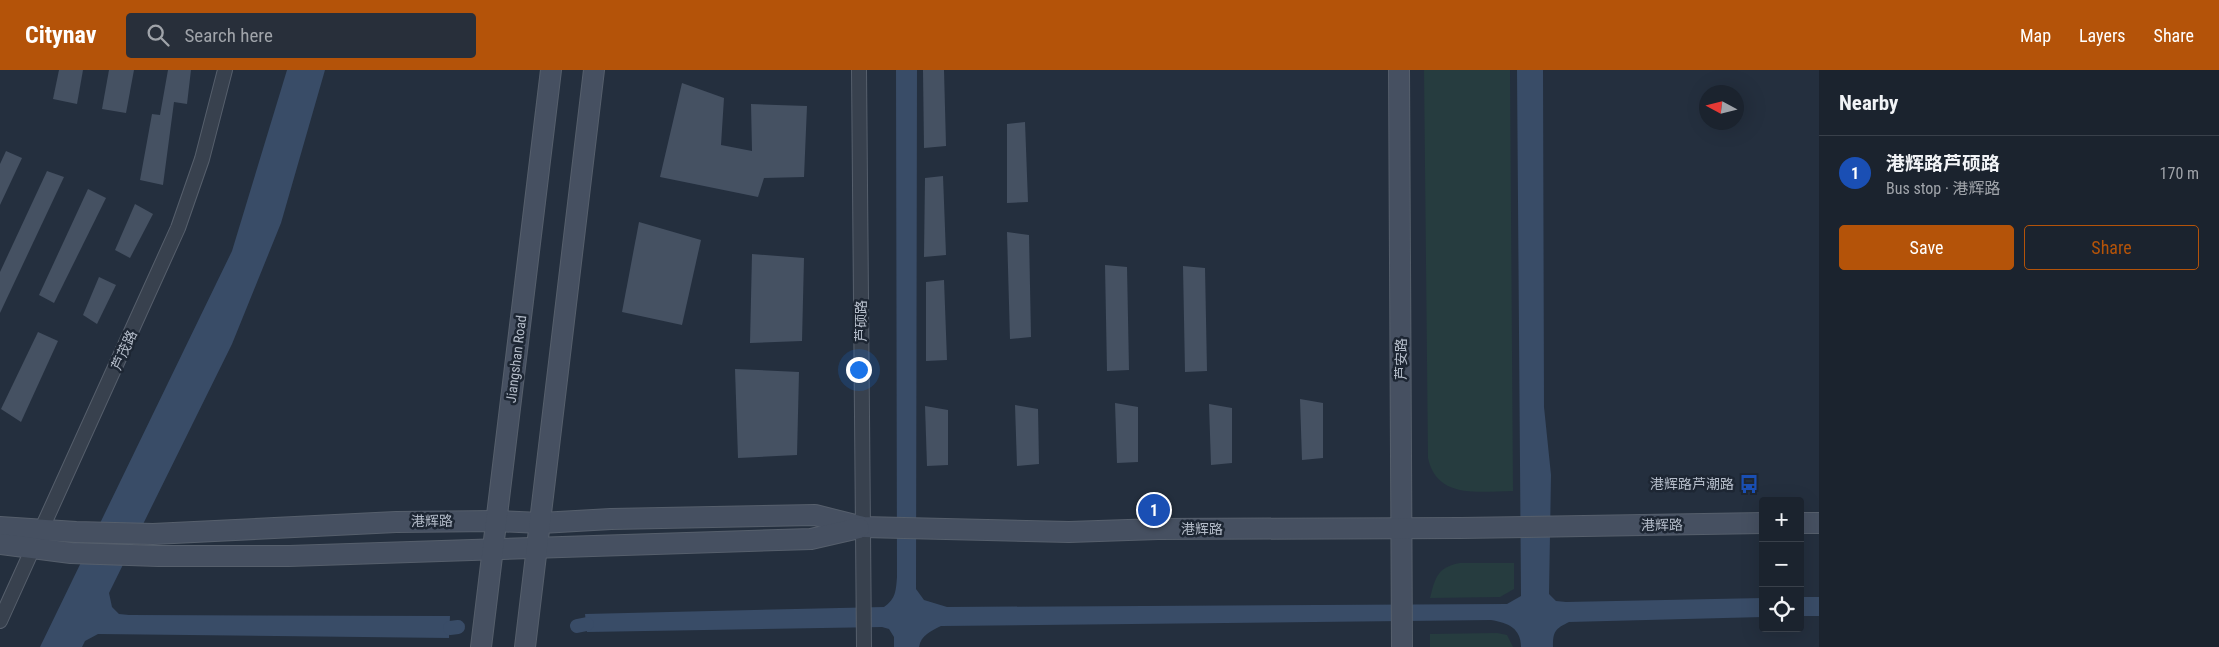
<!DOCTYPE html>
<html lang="en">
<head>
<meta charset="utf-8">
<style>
	:root { --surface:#1b232e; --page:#282f3a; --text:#f1f3f6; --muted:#a0a4aa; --line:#39404a; --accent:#b45309 }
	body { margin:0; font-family:"Roboto Condensed","Noto Sans SC",sans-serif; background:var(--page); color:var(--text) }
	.controls { position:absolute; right:15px; bottom:15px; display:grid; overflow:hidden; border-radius:5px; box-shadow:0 5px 20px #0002 }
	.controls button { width:45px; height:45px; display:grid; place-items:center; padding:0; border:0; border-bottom:1px solid var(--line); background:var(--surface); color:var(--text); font:25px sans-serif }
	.compass { position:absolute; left:1699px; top:15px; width:45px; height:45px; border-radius:50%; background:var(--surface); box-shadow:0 5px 20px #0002; rotate:277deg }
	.you { position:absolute; left:858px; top:299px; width:18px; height:18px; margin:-12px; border:4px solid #fff; border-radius:50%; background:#1a73e8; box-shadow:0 0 0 8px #1a73e833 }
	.badge { display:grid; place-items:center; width:32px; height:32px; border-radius:50%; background:var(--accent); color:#fff; font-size:16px; font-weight:700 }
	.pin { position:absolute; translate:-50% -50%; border:2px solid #fff; box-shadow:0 1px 5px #0006 }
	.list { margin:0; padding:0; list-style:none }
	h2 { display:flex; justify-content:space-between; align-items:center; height:65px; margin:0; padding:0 20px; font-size:21px }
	h2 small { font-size:16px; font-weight:400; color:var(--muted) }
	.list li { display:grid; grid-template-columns:32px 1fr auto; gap:15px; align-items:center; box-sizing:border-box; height:75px; padding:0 20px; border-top:1px solid var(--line) }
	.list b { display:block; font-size:19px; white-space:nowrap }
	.list p { margin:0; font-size:16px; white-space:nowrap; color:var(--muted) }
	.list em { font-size:16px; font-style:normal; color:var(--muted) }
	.actions { display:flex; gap:10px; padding:15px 20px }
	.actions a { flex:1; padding:11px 0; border:1px solid var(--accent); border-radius:5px; text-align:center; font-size:18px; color:var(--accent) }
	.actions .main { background:var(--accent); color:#fff }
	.icon { flex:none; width:28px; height:28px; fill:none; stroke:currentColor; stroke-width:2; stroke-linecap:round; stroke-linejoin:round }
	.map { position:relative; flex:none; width:1819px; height:577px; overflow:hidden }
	header { display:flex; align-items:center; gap:30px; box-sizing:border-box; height:70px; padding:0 25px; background:var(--accent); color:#fff }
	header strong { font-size:24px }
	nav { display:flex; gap:28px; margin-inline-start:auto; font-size:18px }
	.search { width:350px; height:45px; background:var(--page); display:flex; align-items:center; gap:12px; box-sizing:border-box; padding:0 18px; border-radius:5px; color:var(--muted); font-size:19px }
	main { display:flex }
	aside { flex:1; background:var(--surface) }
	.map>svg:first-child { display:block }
</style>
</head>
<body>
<header>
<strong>Citynav</strong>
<div class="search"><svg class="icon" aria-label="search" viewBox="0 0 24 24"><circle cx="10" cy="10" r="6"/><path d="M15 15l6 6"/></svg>Search here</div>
<nav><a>Map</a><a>Layers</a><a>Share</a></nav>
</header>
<main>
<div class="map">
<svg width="1819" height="577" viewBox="0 0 1819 577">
	<rect width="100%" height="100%" fill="#242f3e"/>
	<!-- green -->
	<g fill="#263c3f">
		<path d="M1424 0H1510L1513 421C1480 421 1437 430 1428 388Z"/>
		<path d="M1460 493H1514V519L1500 527 1430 528C1435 507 1438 497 1460 493Z"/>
		<path d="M1497 563 1507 565 1513 577H1430V564Z"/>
	</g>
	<!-- water -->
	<g fill="#394c67">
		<path d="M287 0H325L281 153 232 274 109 523 112 537 119 544 129 545 450 546 449 568 98 564 85 571 82 577H40L232 181Z"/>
		<path d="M896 0H917L916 519 924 530 947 537 1507 534 1521 526 1517 0H1543L1544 337 1551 405 1549 524 1556 531 1566 532 1763 528V547L1569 552C1555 559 1553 561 1553 577H1521C1521 558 1508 553 1491 550L941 556C931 561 921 565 919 577H894V567L889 559 882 557 587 562 585 544 884 537C896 529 896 520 897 507Z"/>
		<rect x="1800" y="527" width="19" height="19"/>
	</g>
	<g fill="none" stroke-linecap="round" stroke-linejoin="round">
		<!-- canal -->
		<g stroke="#394c67" stroke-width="14">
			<path d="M577 556 587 554"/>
			<path d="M450 558 458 557"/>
		</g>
	</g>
	<!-- building -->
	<g fill="#455162">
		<path d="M59 0H83L77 34 53 29Z"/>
		<path d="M109 0H134L126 43 102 39Z"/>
		<path d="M168 0H191L187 34 174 32 163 115 140 110 152 44 160 45Z"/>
		<path d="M923 0H944L946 76 924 78Z"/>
		<path d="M682 13 724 28 721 75 752 81 751 34 807 36 804 107 764 108 758 127 660 107Z"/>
		<path d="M1025 52 1028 132 1007 133V54Z"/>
		<path d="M6 81 22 88 0 135V94Z"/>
		<path d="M47 101 64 107 0 243V202Z"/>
		<path d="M943 106 946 185 924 187 925 108Z"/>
		<path d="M88 119 106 128 54 233 39 225Z"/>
		<path d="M135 134 153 144 130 188 115 180Z"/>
		<path d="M639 152 701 170 682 255 622 242Z"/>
		<path d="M1007 162 1029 165 1031 267 1010 269Z"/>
		<path d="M752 184 804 188 802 271 750 273Z"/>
		<path d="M1105 195 1127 197 1129 300 1107 301Z"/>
		<path d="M1183 196 1205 198 1207 301 1185 302Z"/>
		<path d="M99 207 116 215 97 254 83 245Z"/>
		<path d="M944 210 947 290 926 291V212Z"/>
		<path d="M38 262 58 271 21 352 1 339Z"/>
		<path d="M735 299 799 302 797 385 738 388Z"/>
		<path d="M1300 329 1323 333V388L1302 390Z"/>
		<path d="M1115 333 1138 337V392L1117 393Z"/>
		<path d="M1209 334 1232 338V393L1211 395Z"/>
		<path d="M1015 335 1038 339 1039 394 1017 396Z"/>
		<path d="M925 336 948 340V395L927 396Z"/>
	</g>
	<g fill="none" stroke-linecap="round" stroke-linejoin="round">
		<!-- street casing -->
		<g stroke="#565f6c" stroke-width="16">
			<g id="street">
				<path d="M859 0 864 577"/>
				<path d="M0 551 178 158 202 89 225 0"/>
			</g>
		</g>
		<!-- secondary casing -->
		<g stroke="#565f6c" stroke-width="22">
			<g id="secondary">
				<path d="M1399 0 1402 577"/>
				<path d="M1800 453H1819"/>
				<path d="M0 457 76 462 153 464 396 452 496 451 541 453 611 449 815 445 863 457 1069 462 1158 459 1461 458 1763 453"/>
				<path d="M0 474 71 483 158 486H289L811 469 859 458"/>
				<path d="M481 577 551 0"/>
				<path d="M525 577 594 0"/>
			</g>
		</g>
		<!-- street -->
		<use href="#street" stroke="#38414e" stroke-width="14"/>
		<!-- secondary -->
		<use href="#secondary" stroke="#465061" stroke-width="20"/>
	</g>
	<!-- icons -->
	<defs>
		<g id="bus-bare" transform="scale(1.5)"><path d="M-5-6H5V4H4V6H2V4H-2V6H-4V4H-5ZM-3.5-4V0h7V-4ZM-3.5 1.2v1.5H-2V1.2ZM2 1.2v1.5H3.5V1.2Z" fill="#1a4fb4" stroke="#1d2633" stroke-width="2.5" paint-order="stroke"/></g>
	</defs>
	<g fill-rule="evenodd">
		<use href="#bus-bare" x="1749" y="414"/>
	</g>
	<g text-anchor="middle" stroke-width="5" stroke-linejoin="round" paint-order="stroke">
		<!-- street labels -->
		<g font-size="14" fill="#b4bcc9" stroke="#1d2633">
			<text transform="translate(861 251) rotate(-90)" y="5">芦硕路</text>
			<text transform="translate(124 280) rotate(-66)" y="5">芦茂路</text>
			<text transform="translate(516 289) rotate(-83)" y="5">Jiangshan Road</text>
			<text transform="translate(1401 289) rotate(-90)" y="5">芦安路</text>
			<text transform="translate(432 451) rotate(-1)" y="5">港辉路</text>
			<text transform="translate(1662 455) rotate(-1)" y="5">港辉路</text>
			<text x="1202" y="464">港辉路</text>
		</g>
		<!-- poi labels -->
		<g font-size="14" fill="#b4bcc9" stroke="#1d2633" text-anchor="end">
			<text x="1734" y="419">港辉路芦潮路</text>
		</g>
	</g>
</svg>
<div class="controls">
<button>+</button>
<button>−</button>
<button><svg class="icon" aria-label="locate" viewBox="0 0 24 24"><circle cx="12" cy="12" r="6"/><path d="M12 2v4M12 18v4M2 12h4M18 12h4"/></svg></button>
</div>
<svg class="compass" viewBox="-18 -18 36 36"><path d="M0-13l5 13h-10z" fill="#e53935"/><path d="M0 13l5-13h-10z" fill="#a0a4aa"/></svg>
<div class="you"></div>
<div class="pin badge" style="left:1154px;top:440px;background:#1a4fb4">1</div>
</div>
<aside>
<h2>Nearby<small></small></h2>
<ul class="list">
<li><span class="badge" style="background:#1a4fb4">1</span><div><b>港辉路芦硕路</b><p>Bus stop · 港辉路</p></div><em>170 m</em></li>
</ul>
<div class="actions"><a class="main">Save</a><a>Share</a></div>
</aside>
</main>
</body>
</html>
